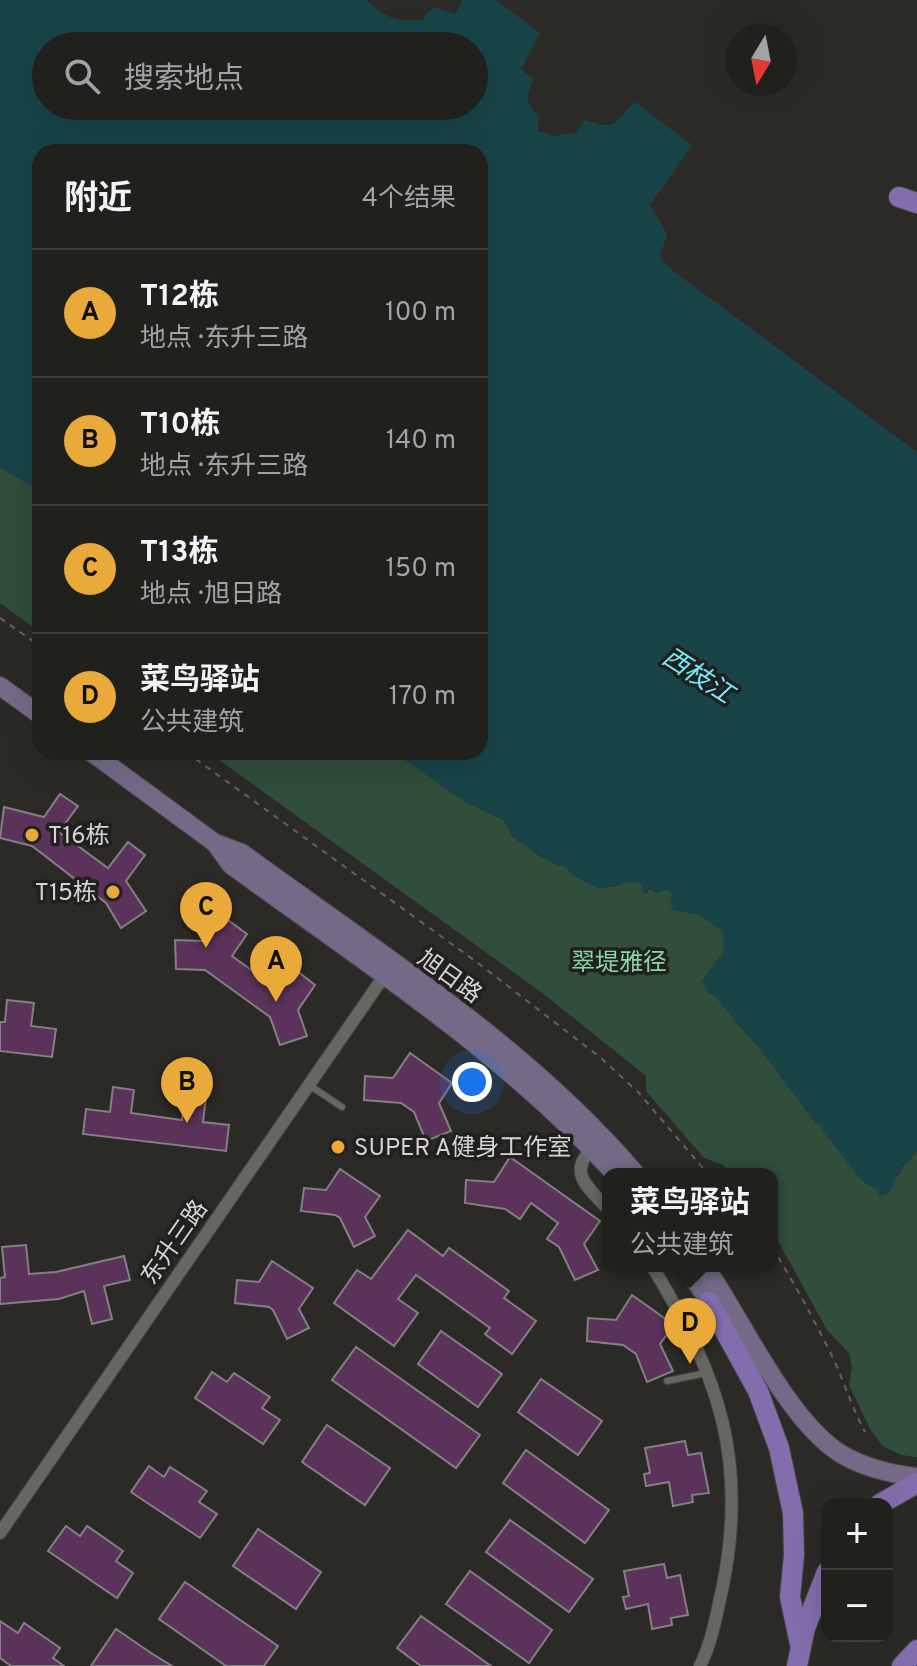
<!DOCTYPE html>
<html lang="zh">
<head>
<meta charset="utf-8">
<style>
	:root { --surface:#20201d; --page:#2d2d2a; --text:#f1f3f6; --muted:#a2a3a4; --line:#3d3e3b; --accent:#eaaa39 }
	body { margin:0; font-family:Overpass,"Noto Sans SC",sans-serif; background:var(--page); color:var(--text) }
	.controls { position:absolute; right:24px; bottom:24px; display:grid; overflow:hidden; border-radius:16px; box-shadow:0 8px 32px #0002 }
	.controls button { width:72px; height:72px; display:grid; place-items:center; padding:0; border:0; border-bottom:2px solid var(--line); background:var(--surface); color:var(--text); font:40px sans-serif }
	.compass { position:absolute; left:725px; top:24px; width:72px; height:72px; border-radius:50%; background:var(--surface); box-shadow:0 8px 32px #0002; rotate:190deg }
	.you { position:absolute; left:472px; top:1082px; width:28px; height:28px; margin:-20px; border:6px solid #fff; border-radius:50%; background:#1a73e8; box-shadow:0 0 0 12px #1a73e833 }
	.badge { display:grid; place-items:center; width:52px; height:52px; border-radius:50%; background:var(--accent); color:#111; font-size:26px; font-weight:700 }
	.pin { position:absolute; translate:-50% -66px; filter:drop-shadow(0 2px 4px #0008) }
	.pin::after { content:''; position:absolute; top:42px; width:28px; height:24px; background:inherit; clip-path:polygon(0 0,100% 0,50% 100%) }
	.popup { position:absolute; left:602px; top:1168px; width:176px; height:104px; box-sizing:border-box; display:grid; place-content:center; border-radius:16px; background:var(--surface); filter:drop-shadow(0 2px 6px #0005); font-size:26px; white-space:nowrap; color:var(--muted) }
	.popup b { font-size:30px; color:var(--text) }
	.popup::after { content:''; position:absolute; left:50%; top:100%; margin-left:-16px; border:16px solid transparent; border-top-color:var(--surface) }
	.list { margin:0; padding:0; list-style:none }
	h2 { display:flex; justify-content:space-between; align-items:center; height:104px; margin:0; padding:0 32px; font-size:34px }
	h2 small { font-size:26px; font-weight:400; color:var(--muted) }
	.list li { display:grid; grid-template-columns:52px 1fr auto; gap:24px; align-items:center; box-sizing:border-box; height:128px; padding:0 32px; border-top:2px solid var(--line) }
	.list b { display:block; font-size:30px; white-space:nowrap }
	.list p { margin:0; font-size:26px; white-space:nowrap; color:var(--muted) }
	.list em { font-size:26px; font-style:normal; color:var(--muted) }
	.icon { flex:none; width:44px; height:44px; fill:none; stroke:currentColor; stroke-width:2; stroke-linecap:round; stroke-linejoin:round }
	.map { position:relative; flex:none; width:917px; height:1666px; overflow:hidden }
	.search { position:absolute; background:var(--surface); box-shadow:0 8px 32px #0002; left:32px; top:32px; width:456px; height:88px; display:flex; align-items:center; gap:20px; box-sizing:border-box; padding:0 28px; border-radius:44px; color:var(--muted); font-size:30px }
	.panel { position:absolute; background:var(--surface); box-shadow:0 8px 32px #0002; left:32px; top:144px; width:456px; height:616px; border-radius:24px }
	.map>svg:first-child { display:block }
</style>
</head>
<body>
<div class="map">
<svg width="917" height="1666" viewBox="0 0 917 1666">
	<rect width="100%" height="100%" fill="#2b2a27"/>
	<!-- green -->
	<g fill="#304e3a">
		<path d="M0 467 40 491V632L0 603Z"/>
		<path d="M208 752H394L467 803 504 820 513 837 543 858 563 865 586 882 614 887C619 884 635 878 641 884 644 886 645 890 647 893L650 889 656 892 668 890 672 893 674 905 671 910 699 914 724 932 723 952 702 981 708 992 715 996 766 1057 816 1124H820L894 1177 901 1173 902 1167 917 1152V1457L901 1455 883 1446 871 1431 849 1385 852 1367 849 1353 827 1330 772 1230V1174H732L723 1165 704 1158 646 1091V1076L545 995Z"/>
	</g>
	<!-- water -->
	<path fill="#184448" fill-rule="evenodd" d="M0 0H366C386 18 396 22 422 20L433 7 455 14 463 0H496L540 33 521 69 533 79C527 96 524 103 538 115V131L555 136 576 133 585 120 602 125 614 124 635 102 692 145 650 205 667 234 660 257 672 270 917 452V1152L902 1166 901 1173 896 1174C892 1183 893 1196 880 1196L877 1190 863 1182 821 1129V1125L816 1124 766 1057 715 996 708 992 702 981 723 952V932L699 914 670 910 674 905 670 902 672 893 668 890 660 892 650 889 645 894 643 893 642 884 635 881 600 889 576 877 563 865 558 866 544 858 512 837 504 820 467 803 394 752H480V152H40V491L0 467ZM46 46H474V106H46Z"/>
	<!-- building -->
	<g fill="#5b335a" stroke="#838083" stroke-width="2">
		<path d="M60 794 78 806 59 832 108 868 128 842 145 855 126 881 146 911 121 928 106 903 32 846 0 838 4 807 44 817Z"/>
		<path d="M221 915 247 934 232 956 273 986 288 964 315 985 298 1010 307 1036 280 1045 270 1017 205 970 176 969 175 940 202 941Z"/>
		<path d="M7 1000 34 1003 31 1026 56 1029 52 1057 0 1051V1022H5Z"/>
		<path d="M410 1053 452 1083 439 1103 451 1131 426 1141 414 1112 401 1103 364 1100 365 1076 393 1078Z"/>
		<path d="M113 1087 134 1090 131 1113 182 1120 185 1095 206 1097 203 1122 229 1125 226 1151 83 1134 86 1109 110 1112Z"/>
		<path d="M510 1157 600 1221 584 1244 598 1270 575 1280 559 1247 547 1239 558 1223 531 1203 520 1219 505 1209 465 1203 466 1180 494 1182Z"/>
		<path d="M340 1169 380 1196 365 1217 375 1236 354 1247 340 1218 335 1215 301 1211 304 1188 326 1190Z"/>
		<path d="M408 1230 443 1256 449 1248 509 1291 504 1298 536 1321 512 1354 485 1334 490 1328 416 1275 398 1299 418 1313 394 1346 334 1303 357 1270 371 1279Z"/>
		<path d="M26 1245 29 1274 56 1272 124 1256 130 1280 104 1286 112 1319 92 1324 84 1291 59 1299 0 1304V1278L5 1277 2 1247Z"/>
		<path d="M272 1261 313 1288 299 1309 309 1328 287 1339 273 1310 269 1307 235 1303 237 1280 259 1282Z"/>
		<path d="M632 1295 674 1325 660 1344 673 1371 647 1382 636 1354 623 1345 587 1341 588 1318 616 1320Z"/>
		<path d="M441 1331 502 1374 478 1407 418 1364Z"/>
		<path d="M356 1347 480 1435 456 1468 332 1380Z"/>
		<path d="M212 1372 227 1382 234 1373 270 1397 262 1408 280 1420 263 1444 195 1398Z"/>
		<path d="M541 1379 602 1421 578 1455 518 1412Z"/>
		<path d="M327 1425 390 1468 365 1505 302 1462Z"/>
		<path d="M685 1441 688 1455 701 1453 709 1493 692 1495 693 1502 673 1506 669 1482 646 1486 644 1474 650 1473 645 1448Z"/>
		<path d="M526 1450 609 1510 585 1543 503 1483Z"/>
		<path d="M149 1466 164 1477 170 1467 207 1491 199 1502 217 1514 200 1538 131 1492Z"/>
		<path d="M510 1520 593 1579 569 1612 486 1552Z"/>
		<path d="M66 1526 80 1536 87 1526 123 1551 116 1561 133 1573 117 1598 48 1551Z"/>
		<path d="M258 1529 321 1572 296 1609 233 1566Z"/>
		<path d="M664 1564 667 1578 680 1575 688 1615 671 1618 672 1625 652 1629 648 1604 626 1609 623 1597 629 1596 624 1571Z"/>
		<path d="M470 1571 552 1630 529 1663 446 1604Z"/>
		<path d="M185 1582 278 1646 264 1666H226L159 1619Z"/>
		<path d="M421 1616 491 1666H421L397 1648Z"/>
		<path d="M0 1621 18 1633 24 1623 60 1648 53 1658 64 1666H11L0 1658Z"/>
		<path d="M116 1629 151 1653 172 1666H91Z"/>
	</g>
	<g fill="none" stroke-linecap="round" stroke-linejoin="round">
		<!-- lane casing -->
		<g stroke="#454543" stroke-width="8">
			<g id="lane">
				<path d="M309 1085 342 1107"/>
				<path d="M667 1381 706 1373"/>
			</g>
		</g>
		<!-- street casing -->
		<g stroke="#454543" stroke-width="14">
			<g id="street">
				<path d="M593 1149C565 1172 591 1190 608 1209"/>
				<path d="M652 1266C719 1376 749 1461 722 1590 716 1616 712 1642 700 1666"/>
				<path d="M0 1533 384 976"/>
			</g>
		</g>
		<!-- secondary casing -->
		<g stroke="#454543" stroke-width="20">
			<g id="secondary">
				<path d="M0 686 40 715"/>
				<path d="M91 752 215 843 242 853C377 952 527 1046 636 1174"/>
				<path d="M215 843 231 865C364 962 504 1052 615 1174"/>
				<path d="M686 1266 709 1302"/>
				<path d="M705 1266C742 1320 787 1420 841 1454 865 1468 890 1474 917 1477"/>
			</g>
		</g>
		<!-- primary casing -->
		<g stroke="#454543" stroke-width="22">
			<g id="primary">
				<path d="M899 197 917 203"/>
				<path d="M709 1302 758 1391 779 1448 793 1513 794 1555 790 1597 800 1644"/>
				<path d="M880 1504 917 1483"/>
				<path d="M797 1666 805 1628 827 1572"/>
				<path d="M902 1666 917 1650"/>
			</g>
		</g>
		<!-- path -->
		<g stroke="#646361" stroke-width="2" stroke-dasharray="6 6" stroke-linecap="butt">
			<path d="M0 618 40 646"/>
			<path d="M186 752 478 963 601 1058 638 1092 708 1174"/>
			<path d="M772 1247C793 1281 812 1316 830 1352 843 1378 851 1406 865 1432"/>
		</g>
		<!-- lane -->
		<use href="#lane" stroke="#666662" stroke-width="6"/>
		<!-- street -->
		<use href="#street" stroke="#666662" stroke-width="12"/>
		<!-- secondary -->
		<use href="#secondary" stroke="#746a87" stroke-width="18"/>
		<!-- primary -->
		<use href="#primary" stroke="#826eac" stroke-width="20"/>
	</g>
	<!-- markers -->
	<g fill="#eaaa39" stroke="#21201e" stroke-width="3">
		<circle cx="32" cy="835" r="8"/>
		<circle cx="113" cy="892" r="8"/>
		<circle cx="338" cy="1147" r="8"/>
	</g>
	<g text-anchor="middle" stroke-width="7" stroke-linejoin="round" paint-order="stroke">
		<!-- poi labels -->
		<g font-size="24" fill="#d5d4d3" stroke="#21201e" text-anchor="start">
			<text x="48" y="843">T16栋</text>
			<text x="97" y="900" text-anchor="end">T15栋</text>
			<text x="354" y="1155">SUPER A健身工作室</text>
		</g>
		<!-- park labels -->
		<g font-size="24" fill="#87d8a3" stroke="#21201e">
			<text x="619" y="970">翠堤雅径</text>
		</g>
		<!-- street labels -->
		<g font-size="24" fill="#d5d4d3" stroke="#21201e">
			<text transform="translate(450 976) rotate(36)" y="8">旭日路</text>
			<text transform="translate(174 1242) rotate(-55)" y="8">东升三路</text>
		</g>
		<!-- water labels -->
		<g font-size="26" font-style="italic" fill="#71ebf8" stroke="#21201e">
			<text transform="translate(698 675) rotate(33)" y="9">西枝江</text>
		</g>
	</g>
</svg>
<div class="controls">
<button>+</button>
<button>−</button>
</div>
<svg class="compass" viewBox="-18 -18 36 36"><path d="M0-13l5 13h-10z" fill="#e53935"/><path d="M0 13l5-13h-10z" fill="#a2a3a4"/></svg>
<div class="you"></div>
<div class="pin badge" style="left:276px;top:1002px">A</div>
<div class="pin badge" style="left:187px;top:1123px">B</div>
<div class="pin badge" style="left:206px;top:948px">C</div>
<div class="pin badge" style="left:690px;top:1364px">D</div>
<div class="popup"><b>菜鸟驿站</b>公共建筑</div>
<div class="search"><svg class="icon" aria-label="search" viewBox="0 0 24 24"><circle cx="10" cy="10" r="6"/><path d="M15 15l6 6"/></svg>搜索地点</div>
<section class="panel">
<h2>附近<small>4个结果</small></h2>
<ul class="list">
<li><span class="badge">A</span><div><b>T12栋</b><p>地点 · 东升三路</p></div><em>100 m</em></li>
<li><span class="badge">B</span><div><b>T10栋</b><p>地点 · 东升三路</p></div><em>140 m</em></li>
<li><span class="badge">C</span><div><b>T13栋</b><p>地点 · 旭日路</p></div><em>150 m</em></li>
<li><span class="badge">D</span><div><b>菜鸟驿站</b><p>公共建筑</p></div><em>170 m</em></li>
</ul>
</section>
</div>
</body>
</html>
